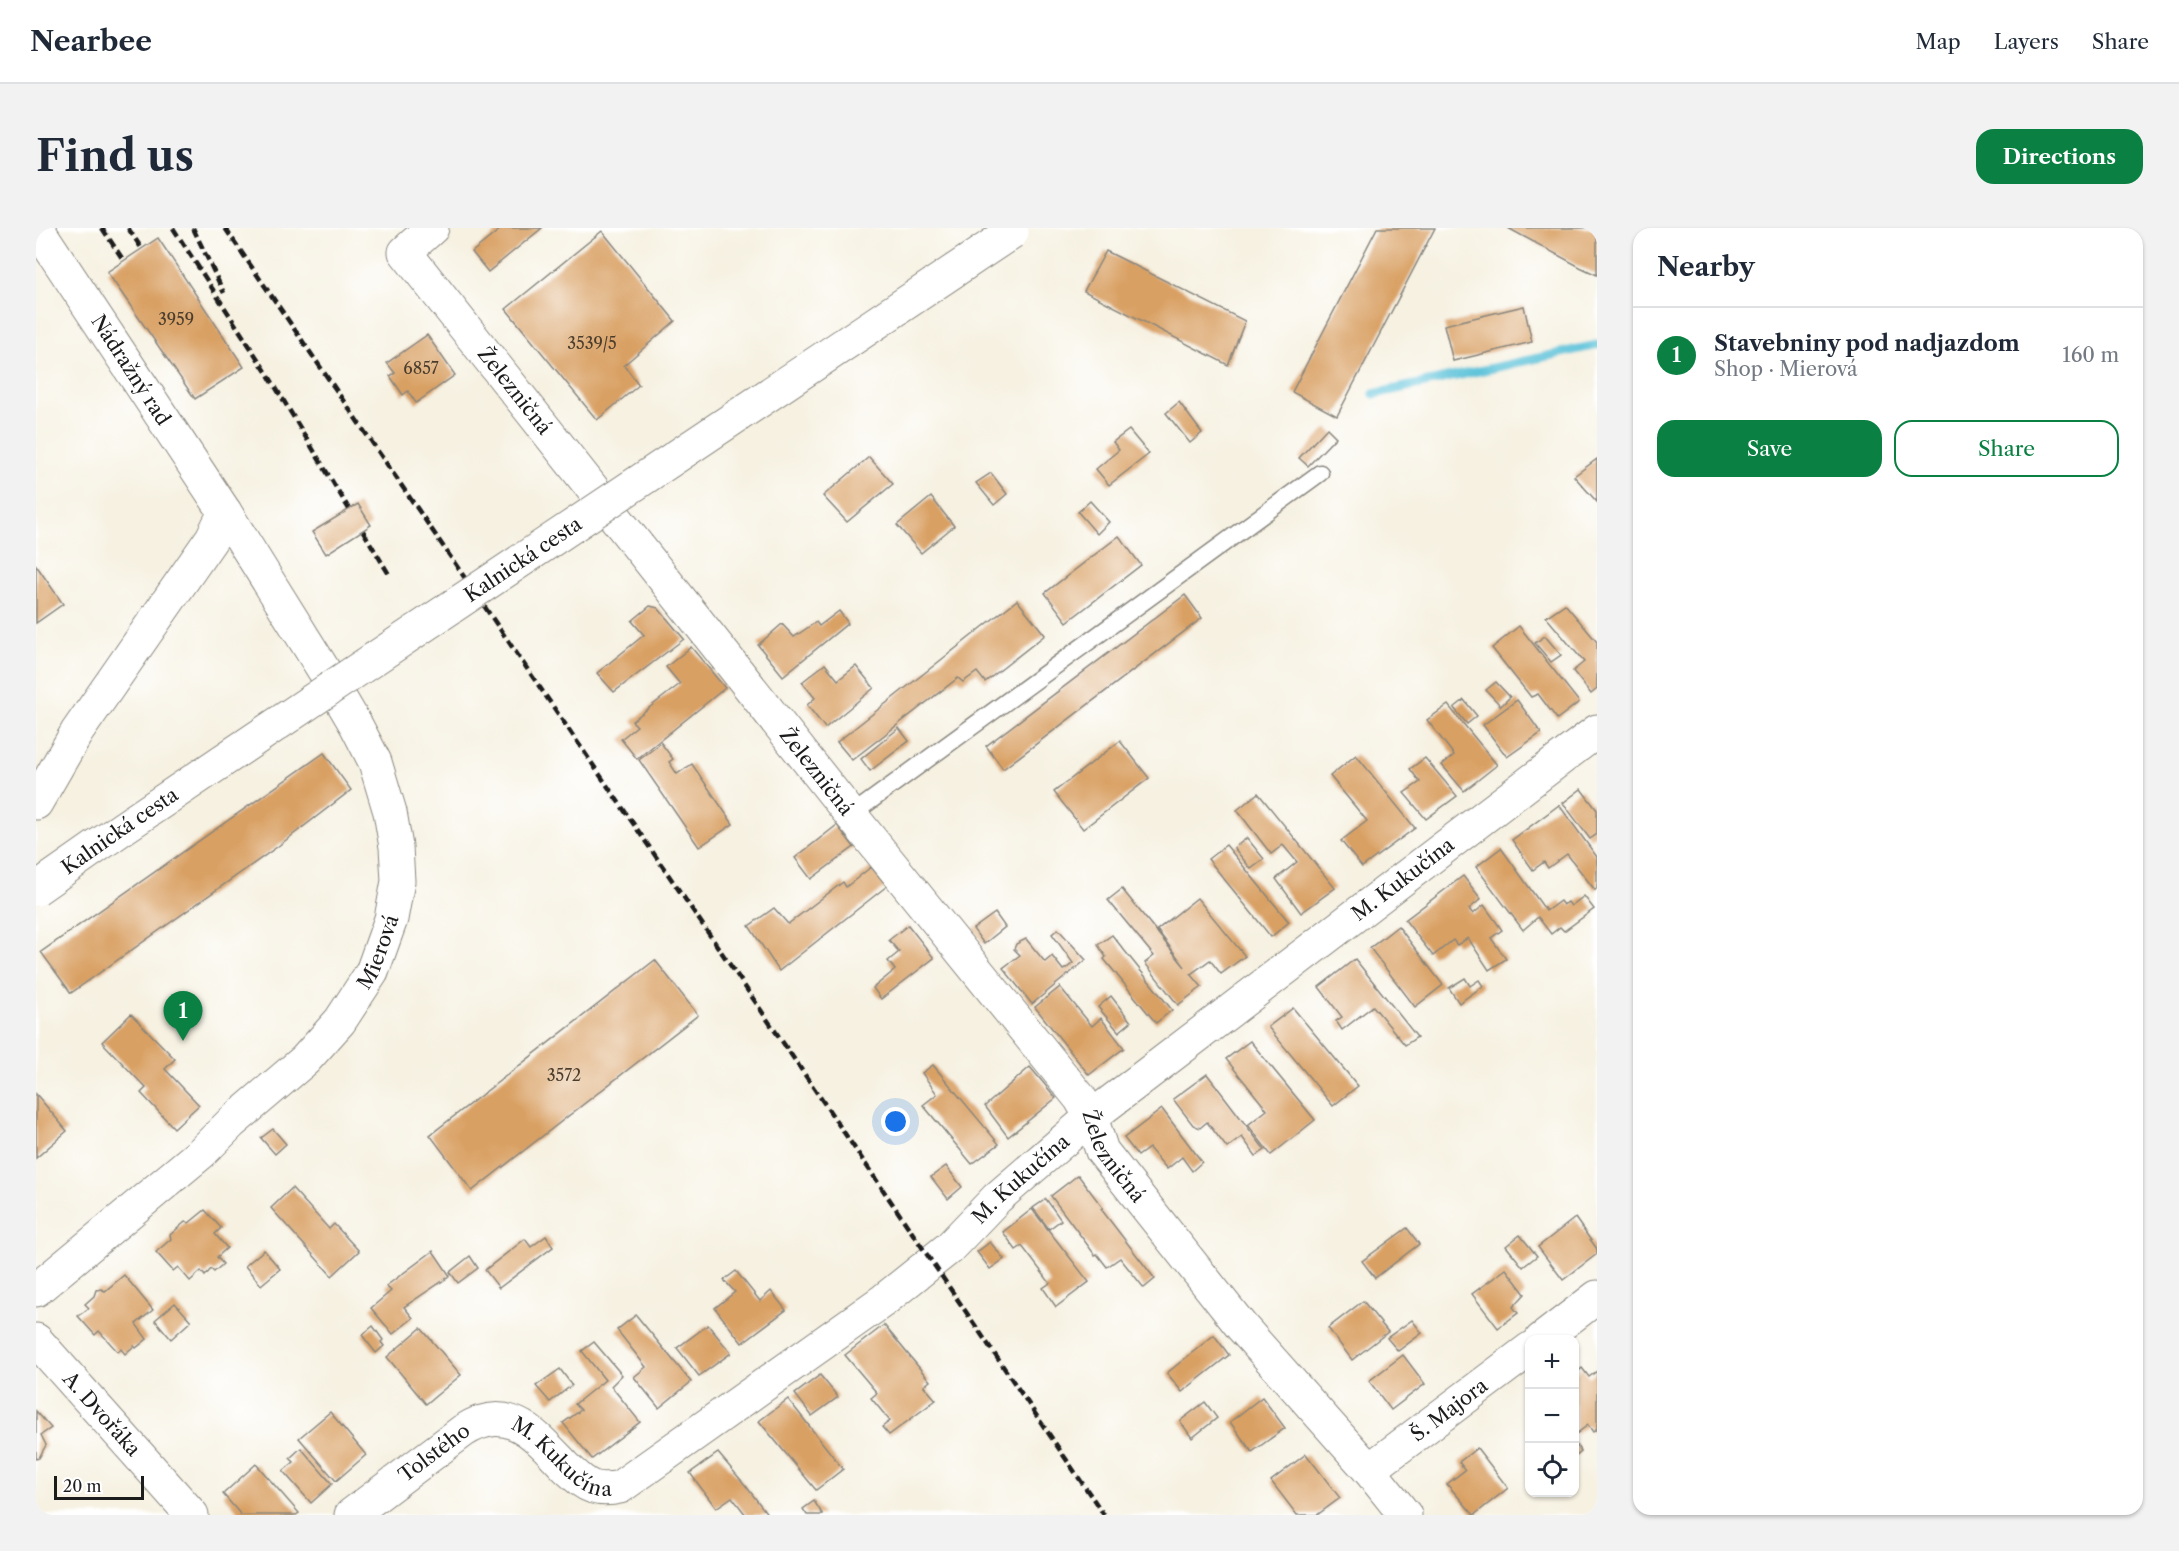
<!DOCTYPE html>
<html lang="en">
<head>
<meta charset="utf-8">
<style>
	:root { --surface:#fff; --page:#f2f2f3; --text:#1f2937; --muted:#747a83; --line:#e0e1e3; --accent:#0b8043 }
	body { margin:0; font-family:"Libre Caslon Text",serif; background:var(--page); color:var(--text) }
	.controls { position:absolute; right:18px; bottom:18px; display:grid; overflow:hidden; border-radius:12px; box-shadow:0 2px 4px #0004 }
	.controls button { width:54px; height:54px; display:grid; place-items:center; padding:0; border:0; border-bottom:2px solid var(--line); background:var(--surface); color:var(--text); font:30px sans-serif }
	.scale { position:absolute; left:18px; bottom:15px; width:90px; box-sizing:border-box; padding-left:6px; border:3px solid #1c1c1c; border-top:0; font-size:16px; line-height:21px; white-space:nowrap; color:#1c1c1c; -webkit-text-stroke:4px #fff; paint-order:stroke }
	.you { position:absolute; left:860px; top:894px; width:21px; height:21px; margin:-15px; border:4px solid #fff; border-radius:50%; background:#1a73e8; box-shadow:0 0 0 9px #1a73e833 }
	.badge { display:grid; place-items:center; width:39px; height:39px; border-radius:50%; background:var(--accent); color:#fff; font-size:20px; font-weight:700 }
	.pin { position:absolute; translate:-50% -50px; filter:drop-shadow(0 2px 3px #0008) }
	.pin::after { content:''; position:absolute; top:32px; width:21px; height:18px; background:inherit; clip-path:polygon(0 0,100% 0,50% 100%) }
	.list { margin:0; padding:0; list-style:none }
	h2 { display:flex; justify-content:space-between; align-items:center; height:78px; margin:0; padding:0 24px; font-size:26px }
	h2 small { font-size:20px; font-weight:400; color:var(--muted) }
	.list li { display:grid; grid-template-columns:39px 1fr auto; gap:18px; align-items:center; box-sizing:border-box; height:96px; padding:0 24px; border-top:2px solid var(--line) }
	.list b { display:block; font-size:22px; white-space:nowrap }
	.list p { margin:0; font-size:20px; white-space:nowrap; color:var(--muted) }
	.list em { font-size:20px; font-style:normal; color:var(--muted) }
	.actions { display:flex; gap:12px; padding:18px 24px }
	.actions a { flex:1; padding:14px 0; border:2px solid var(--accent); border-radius:18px; text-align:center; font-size:21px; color:var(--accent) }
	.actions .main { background:var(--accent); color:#fff }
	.icon { flex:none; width:33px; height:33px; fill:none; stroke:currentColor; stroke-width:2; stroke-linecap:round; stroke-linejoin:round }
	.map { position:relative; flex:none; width:1561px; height:1287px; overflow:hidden; border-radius:18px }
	header { display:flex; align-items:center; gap:36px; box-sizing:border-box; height:84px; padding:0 30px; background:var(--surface); border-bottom:2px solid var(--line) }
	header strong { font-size:28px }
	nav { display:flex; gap:33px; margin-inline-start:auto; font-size:21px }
	.intro { display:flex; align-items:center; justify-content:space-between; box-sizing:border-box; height:144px; padding:0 36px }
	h1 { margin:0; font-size:42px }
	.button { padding:15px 27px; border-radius:18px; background:var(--accent); color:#fff; font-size:21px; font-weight:700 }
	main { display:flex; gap:36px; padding:0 36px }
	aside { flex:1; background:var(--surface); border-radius:18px; box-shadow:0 2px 4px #0004 }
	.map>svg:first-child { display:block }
</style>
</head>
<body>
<header>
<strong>Nearbee</strong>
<nav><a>Map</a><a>Layers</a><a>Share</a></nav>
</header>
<div class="intro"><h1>Find us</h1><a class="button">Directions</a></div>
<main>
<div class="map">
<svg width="1561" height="1287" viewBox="0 0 1561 1287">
	<rect width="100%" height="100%" fill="#fff"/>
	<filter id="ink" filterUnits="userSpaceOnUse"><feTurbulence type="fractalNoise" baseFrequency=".0167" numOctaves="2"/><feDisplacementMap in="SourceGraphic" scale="12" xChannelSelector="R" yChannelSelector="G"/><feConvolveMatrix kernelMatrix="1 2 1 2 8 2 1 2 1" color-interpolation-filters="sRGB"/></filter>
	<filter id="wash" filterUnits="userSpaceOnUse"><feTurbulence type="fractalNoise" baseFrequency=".008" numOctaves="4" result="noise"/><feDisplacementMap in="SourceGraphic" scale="24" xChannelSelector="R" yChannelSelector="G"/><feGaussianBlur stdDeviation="1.35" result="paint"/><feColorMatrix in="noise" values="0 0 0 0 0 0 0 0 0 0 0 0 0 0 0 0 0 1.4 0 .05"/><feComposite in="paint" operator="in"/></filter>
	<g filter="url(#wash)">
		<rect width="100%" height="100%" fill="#f6f1e1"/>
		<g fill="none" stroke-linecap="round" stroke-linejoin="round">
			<!-- stream -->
			<path stroke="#5cc2d9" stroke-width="9" d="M1338 166 1561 117"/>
		</g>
		<g id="blocks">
			<!-- building -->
			<g fill="#d9a064">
				<path d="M466 0H506L452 44 436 24Z"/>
				<path d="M1341 0H1399L1301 188 1256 164Z"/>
				<path d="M1472 0H1561V47L1544 39Z"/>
				<path d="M566 3 639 93 588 137 603 157 561 192 470 81Z"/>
				<path d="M122 10 208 139 159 171 71 44Z"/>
				<path d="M1070 23 1209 93 1192 137 1048 63Z"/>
				<path d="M1488 78 1496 114 1417 133 1408 97Z"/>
				<path d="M391 107 419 147 380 175 372 163 367 167 354 148 359 145 351 135Z"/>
				<path d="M1143 174 1166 205 1154 215 1130 185Z"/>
				<path d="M1291 200 1300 209 1272 238 1263 230Z"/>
				<path d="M1093 202 1113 226 1073 257 1060 241 1083 222 1077 214Z"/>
				<path d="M833 229 857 256 811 294 787 268Z"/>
				<path d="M1561 231V274L1538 248Z"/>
				<path d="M955 245 971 266 958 277 940 255Z"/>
				<path d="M895 269 918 298 885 325 861 297Z"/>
				<path d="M1054 273 1073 294 1061 306 1042 284Z"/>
				<path d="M322 276 335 297 290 326 276 304Z"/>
				<path d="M1083 308 1105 337 1031 394 1009 365Z"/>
				<path d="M0 337 27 376 0 395Z"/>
				<path d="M1149 367 1166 390 967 541 950 518Z"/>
				<path d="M981 372 1009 407 949 454 941 444 927 454 922 450 816 532 801 514Z"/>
				<path d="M1529 376 1561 414V461L1555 466 1537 443 1548 434 1510 389Z"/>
				<path d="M614 378 622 380 648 411 578 464 561 445 608 407 596 393Z"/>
				<path d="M803 383 812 395 747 448 722 417 746 396 758 409 780 394 783 398Z"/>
				<path d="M1483 398 1543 474 1521 491 1502 466 1495 469 1456 420Z"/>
				<path d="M1509 408 1525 427 1515 434 1499 415Z"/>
				<path d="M655 419 689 460 601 531 585 511 601 498 596 493 644 456 630 439Z"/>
				<path d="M789 436 802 452 820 438 838 460 789 500 771 477 779 470 766 454Z"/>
				<path d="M1460 454 1474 469 1465 478 1450 462Z"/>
				<path d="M1428 472 1441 488 1431 496 1418 480Z"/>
				<path d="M1481 472 1505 505 1471 529 1447 497Z"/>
				<path d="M1412 477 1461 537 1428 563 1406 537 1418 527 1391 492Z"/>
				<path d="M863 500 873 513 834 543 825 531Z"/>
				<path d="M1084 513 1113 550 1047 601 1018 564Z"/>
				<path d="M625 515 637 531 633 534 641 546 656 536 697 596 663 619 603 532Z"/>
				<path d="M288 525 315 562 241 619 35 765 5 724Z"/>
				<path d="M1320 527 1379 600 1326 639 1305 613 1331 593 1294 548Z"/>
				<path d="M1389 530 1421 568 1390 591 1368 565 1384 554 1374 541Z"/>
				<path d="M1545 561 1561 582V606L1554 611 1527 575Z"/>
				<path d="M1222 565 1299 660 1265 685 1240 651 1261 634 1247 617 1235 626 1201 582Z"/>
				<path d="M1523 577 1561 629V660L1559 662 1531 626 1512 640 1508 634 1497 642 1476 612Z"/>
				<path d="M801 597 818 619 775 651 759 630Z"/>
				<path d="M1211 610 1228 631 1215 641 1198 620Z"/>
				<path d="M1190 617 1253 694 1235 709 1172 631Z"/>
				<path d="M1465 620 1510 683 1524 673 1527 677 1532 674 1535 678 1548 668 1558 681 1528 703 1524 699 1515 706 1502 689 1487 702 1440 639Z"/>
				<path d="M835 639 851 658 743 743 713 698 738 680 752 696 807 654 810 659Z"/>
				<path d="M1427 648 1445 671 1433 681 1437 686 1448 677 1466 702 1455 710 1470 731 1453 742 1432 710 1421 717 1417 712 1397 728 1369 692Z"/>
				<path d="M1086 661 1149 739 1121 702 1161 670 1209 728 1185 746 1174 732 1155 746 1166 759 1142 777 1109 735 1118 728 1072 672Z"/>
				<path d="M959 685 969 699 948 716 937 701Z"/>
				<path d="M872 697 898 730 845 771 837 760 859 742 852 733 863 724 853 712Z"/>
				<path d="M1362 698 1407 757 1379 779 1334 720Z"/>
				<path d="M1022 701 1050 732 996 776 967 740 984 727 978 721 980 716 990 711 1009 734 1016 728 1027 742 1031 740 1037 735 1016 706Z"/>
				<path d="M1076 707 1136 782 1120 795 1068 731 1070 729 1062 717Z"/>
				<path d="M1319 731 1381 809 1369 817 1337 778 1306 802 1300 793 1306 789 1283 759Z"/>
				<path d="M619 732 662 787 436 963 394 907Z"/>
				<path d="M1429 750 1434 758 1443 752 1447 758 1423 775 1413 760Z"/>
				<path d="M1024 759 1056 798 1065 790 1088 820 1053 847 999 779Z"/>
				<path d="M1075 768 1095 794 1083 804 1062 779Z"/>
				<path d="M1257 780 1322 858 1297 878 1232 799Z"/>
				<path d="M95 786 139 831 129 841 163 877 138 900 105 865 110 860 66 814Z"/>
				<path d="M1214 813 1279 892 1235 927 1212 897 1231 882 1190 831Z"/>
				<path d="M897 837 963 916 936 936 887 877 901 866 886 845Z"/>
				<path d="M994 839 1020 870 972 909 949 878Z"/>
				<path d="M1171 846 1229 922 1220 928 1206 909 1191 920 1171 894 1164 900 1157 897 1137 871Z"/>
				<path d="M0 866 31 903 0 930Z"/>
				<path d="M1126 881 1166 934 1156 943 1146 929 1131 941 1113 920 1102 928 1088 910Z"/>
				<path d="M237 901 250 916 239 926 225 910Z"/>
				<path d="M910 938 926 959 912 971 895 949Z"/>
				<path d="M1042 947 1067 980 1065 981 1119 1051 1108 1060 1084 1030 1071 1039 1061 1026 1059 1027 1015 968Z"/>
				<path d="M256 960 293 1001 298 996 323 1023 296 1048 235 980Z"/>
				<path d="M1010 971 1025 992 1013 1001 997 980Z"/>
				<path d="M996 981 1053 1054 1020 1079 1007 1060 1014 1055 986 1018 980 1022 967 1004Z"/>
				<path d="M169 982 185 1000 179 1006 191 1020 181 1029 187 1036 178 1044 175 1041 169 1048 165 1043 154 1053 142 1039 137 1043 120 1024 135 1011 134 1007 149 994 153 995Z"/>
				<path d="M1539 990 1561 1021V1026L1527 1052 1502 1019Z"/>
				<path d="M1371 1000 1383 1016 1339 1050 1326 1033Z"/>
				<path d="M1484 1007 1501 1028 1487 1039 1470 1018Z"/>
				<path d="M510 1008 517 1019 463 1060 449 1042 489 1011 495 1019Z"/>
				<path d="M954 1014 968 1031 954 1041 941 1024Z"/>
				<path d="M228 1022 244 1041 225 1057 209 1038Z"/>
				<path d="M397 1023 414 1048 368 1079 377 1090 357 1106 335 1080 355 1063 350 1058Z"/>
				<path d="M434 1028 442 1040 422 1055 414 1044Z"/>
				<path d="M1470 1041 1489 1066 1477 1079 1482 1085 1462 1100 1436 1066Z"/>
				<path d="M700 1043 724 1073 735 1063 750 1082 706 1115 679 1080 699 1064 688 1052Z"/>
				<path d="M88 1047 117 1082 100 1096 111 1111 100 1120 98 1118 89 1126 85 1121 82 1124 63 1103 59 1107 42 1088 53 1080 49 1076 58 1068 60 1062 65 1061 69 1063Z"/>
				<path d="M1327 1073 1352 1104 1316 1132 1292 1100Z"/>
				<path d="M139 1075 155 1093 135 1111 119 1092Z"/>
				<path d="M600 1087 655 1154 623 1180 598 1149 610 1139 581 1102Z"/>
				<path d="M1376 1092 1386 1105 1362 1123 1351 1110Z"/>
				<path d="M672 1097 695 1125 663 1148 641 1120Z"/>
				<path d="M848 1097 894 1153 888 1158 900 1172 853 1207 846 1199 854 1193 835 1170 841 1165 809 1127Z"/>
				<path d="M337 1098 347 1112 345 1114 348 1118 340 1125 326 1107Z"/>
				<path d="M385 1100 425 1147 390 1176 351 1129Z"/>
				<path d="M1178 1107 1193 1127 1146 1164 1131 1145Z"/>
				<path d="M558 1114 586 1147 575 1158 604 1194 556 1231 527 1195 545 1182 539 1176 569 1152 546 1123Z"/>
				<path d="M1367 1127 1389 1156 1355 1182 1333 1153Z"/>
				<path d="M1546 1140 1553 1149 1561 1143V1201L1557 1204 1552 1197 1540 1206 1539 1146Z"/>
				<path d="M524 1141 536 1157 514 1174 500 1158Z"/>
				<path d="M784 1147 802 1169 776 1188 759 1166Z"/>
				<path d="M1226 1169 1249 1200 1216 1224 1194 1194Z"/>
				<path d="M752 1171 807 1241 780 1262 723 1193Z"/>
				<path d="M1169 1174 1181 1190 1156 1210 1144 1193Z"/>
				<path d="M0 1183 15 1200 5 1207 10 1217 3 1230 0 1231Z"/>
				<path d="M294 1184 330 1227 300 1253 263 1210Z"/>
				<path d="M1539 1215 1545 1224 1539 1229Z"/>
				<path d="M265 1220 296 1256 275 1275 247 1243 258 1234 254 1230Z"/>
				<path d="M1441 1220 1472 1260 1438 1287 1411 1256 1429 1242 1423 1234Z"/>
				<path d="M682 1225 710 1258 732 1287H710L696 1269 680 1280 654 1245Z"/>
				<path d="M1270 1226 1304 1270 1281 1287H1261L1235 1253Z"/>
				<path d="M220 1236 263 1285 260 1287H205L187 1266Z"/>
				<path d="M778 1273 787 1287H771L767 1281Z"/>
			</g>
		</g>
	</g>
	<g filter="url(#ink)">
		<use href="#blocks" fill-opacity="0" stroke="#89867e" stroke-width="1.5"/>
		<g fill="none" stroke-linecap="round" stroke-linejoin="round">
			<!-- lane casing -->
			<g stroke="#89867e" stroke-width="19">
				<path id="lane" d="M815 587 1284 245"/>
			</g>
			<!-- street casing -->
			<g stroke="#89867e" stroke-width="35">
				<g id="street">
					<path id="s1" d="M396 0 369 24 815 587 1044 870 1055 889 1066 923 1205 1098 1333 1242 1369 1287"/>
					<path d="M0 575 41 504 176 310 189 284"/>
					<path id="s2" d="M0 1062 165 925 195 895 269 832 304 793 336 744 355 691 362 653 360 619 354 584 339 534 321 499 287 441 189 284 1 0"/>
					<path id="s3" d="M0 1112 156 1287"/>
					<path d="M1505 1112 1561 1069"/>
					<path id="s4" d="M1333 1242 1494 1121"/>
					<path id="s5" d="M315 1287 427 1203C474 1173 500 1208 531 1240 539 1247 547 1256 557 1259 566 1262 575 1261 584 1259L848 1072 913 1020 961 970 1055 889 1561 503"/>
				</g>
			</g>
			<!-- lane -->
			<use href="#lane" stroke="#fff" stroke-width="16"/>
			<!-- street -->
			<use href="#street" stroke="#fff" stroke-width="33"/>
			<!-- rail -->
			<g stroke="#1c1c1c" stroke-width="4.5" stroke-dasharray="9 4.5" stroke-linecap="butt">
				<path d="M66 0 88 33"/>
				<path d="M92 0 106 21"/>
				<path d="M137 0 231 145 313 281"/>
				<path d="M157 0 188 65"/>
				<path d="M189 0 699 744 1068 1287"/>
				<path d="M327 303 354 348"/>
			</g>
			<!-- primary-bridge casing -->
			<g stroke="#89867e" stroke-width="35" stroke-linecap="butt">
				<g id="primary-bridge">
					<path id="s6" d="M0 661 87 600 308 451 976 4"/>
				</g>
			</g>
			<!-- primary-bridge -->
			<use href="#primary-bridge" stroke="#fff" stroke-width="33"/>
		</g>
	</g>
	<g text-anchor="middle" stroke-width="5" stroke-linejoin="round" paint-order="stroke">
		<!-- number labels -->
		<g font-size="16" fill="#4b3d2e">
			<text x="140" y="97">3959</text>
			<text x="556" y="121">3539/5</text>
			<text x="385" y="146">6857</text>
			<text x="528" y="853">3572</text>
		</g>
		<!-- street labels -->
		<g font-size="20" fill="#1c1c1c" stroke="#fff">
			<text transform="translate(95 142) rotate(57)" y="7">Nádražný rad</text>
			<text dy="7" stroke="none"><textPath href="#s1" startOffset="213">Železničná</textPath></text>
			<text dy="7" stroke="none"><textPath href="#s6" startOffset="588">Kalnická cesta</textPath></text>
			<text dy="7" stroke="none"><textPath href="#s1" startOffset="699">Železničná</textPath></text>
			<text dy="7" stroke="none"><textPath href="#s6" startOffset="102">Kalnická cesta</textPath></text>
			<text dy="7" stroke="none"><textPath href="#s5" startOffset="1316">M. Kukučína</textPath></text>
			<text dy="7" stroke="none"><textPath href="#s2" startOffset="486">Mierová</textPath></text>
			<text dy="7" stroke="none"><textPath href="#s1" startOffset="1186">Železničná</textPath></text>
			<text dy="7" stroke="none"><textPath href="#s5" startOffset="830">M. Kukučína</textPath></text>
			<text dy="7" stroke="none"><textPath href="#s4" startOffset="100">Š. Majora</textPath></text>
			<text dy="7" stroke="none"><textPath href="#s3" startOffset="99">A. Dvořáka</textPath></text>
			<text dy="7" stroke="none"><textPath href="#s5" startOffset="104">Tolstého</textPath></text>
			<text dy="7" stroke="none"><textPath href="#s5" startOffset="254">M. Kukučína</textPath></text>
		</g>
	</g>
</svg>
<div class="controls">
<button>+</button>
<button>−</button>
<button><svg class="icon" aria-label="locate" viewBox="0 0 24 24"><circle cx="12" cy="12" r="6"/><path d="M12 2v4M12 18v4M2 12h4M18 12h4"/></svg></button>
</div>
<div class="scale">20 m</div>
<div class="you"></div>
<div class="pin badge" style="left:147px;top:813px">1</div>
</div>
<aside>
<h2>Nearby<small></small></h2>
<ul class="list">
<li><span class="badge">1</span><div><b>Stavebniny pod nadjazdom</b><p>Shop · Mierová</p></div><em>160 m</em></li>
</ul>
<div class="actions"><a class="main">Save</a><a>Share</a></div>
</aside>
</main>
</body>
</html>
